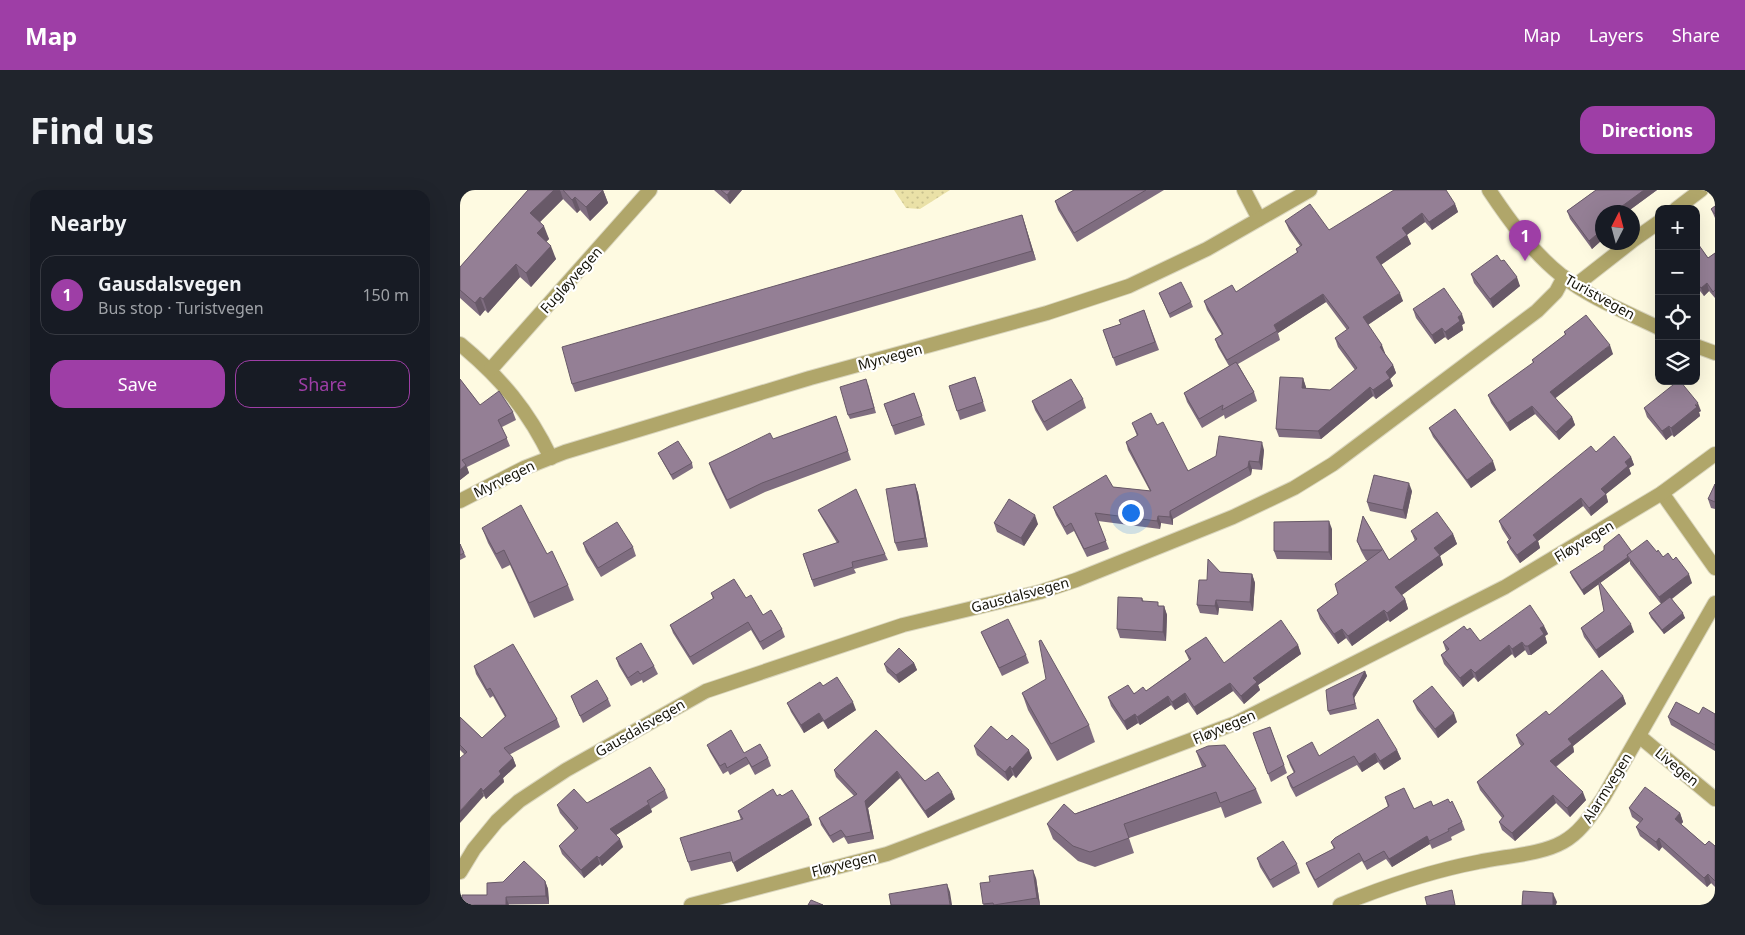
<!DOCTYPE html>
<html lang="en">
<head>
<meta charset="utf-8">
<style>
	:root { --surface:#171b24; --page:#20242c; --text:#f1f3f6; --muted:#9ea1a6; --line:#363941; --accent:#9e3ea6 }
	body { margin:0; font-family:"Noto Sans",sans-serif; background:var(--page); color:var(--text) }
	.controls { position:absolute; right:15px; top:15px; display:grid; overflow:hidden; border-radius:10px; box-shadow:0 5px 20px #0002 }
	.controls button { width:45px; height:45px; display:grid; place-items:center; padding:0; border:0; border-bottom:1px solid var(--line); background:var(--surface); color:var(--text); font:25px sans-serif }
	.compass { position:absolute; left:1135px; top:15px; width:45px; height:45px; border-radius:50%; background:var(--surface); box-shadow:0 5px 20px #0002; rotate:6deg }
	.you { position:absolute; left:670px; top:322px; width:18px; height:18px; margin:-12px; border:4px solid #fff; border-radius:50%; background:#1a73e8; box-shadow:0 0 0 8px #1a73e833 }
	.badge { display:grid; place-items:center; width:32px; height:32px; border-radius:50%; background:var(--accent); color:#fff; font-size:16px; font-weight:700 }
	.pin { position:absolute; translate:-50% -41px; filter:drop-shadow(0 1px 2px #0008) }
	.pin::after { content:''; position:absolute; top:26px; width:18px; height:15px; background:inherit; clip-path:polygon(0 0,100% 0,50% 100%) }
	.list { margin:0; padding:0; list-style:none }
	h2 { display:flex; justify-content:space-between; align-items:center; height:65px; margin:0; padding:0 20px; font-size:21px }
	h2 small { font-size:16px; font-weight:400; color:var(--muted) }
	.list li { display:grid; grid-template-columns:32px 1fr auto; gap:15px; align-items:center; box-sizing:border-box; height:80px; margin:0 10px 10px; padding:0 10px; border:1px solid var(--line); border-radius:15px }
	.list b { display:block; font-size:19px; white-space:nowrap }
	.list p { margin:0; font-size:16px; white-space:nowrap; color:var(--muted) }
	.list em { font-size:16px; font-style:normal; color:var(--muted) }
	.actions { display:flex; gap:10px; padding:15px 20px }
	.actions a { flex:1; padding:11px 0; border:1px solid var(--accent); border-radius:15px; text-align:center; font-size:18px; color:var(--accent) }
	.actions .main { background:var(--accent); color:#fff }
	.icon { flex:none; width:28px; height:28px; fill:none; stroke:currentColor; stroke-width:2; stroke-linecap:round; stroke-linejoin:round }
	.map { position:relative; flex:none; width:1255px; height:715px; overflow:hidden; border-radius:15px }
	header { display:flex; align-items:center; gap:30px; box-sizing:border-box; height:70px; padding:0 25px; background:var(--accent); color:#fff }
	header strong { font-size:24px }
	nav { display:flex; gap:28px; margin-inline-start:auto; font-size:18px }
	.intro { display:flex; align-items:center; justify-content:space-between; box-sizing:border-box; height:120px; padding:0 30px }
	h1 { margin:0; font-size:35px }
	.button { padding:12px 22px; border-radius:15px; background:var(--accent); color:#fff; font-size:18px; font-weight:700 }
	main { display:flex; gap:30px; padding:0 30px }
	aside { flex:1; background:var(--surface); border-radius:15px; box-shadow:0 5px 20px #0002 }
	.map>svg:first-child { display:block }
</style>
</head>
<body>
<header>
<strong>Map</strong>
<nav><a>Map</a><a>Layers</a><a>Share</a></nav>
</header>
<div class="intro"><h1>Find us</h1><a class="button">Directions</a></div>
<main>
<aside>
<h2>Nearby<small></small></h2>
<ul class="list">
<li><span class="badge">1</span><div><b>Gausdalsvegen</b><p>Bus stop · Turistvegen</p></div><em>150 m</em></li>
</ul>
<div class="actions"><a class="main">Save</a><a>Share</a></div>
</aside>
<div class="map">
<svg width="1255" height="715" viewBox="0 0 1255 715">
	<defs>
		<pattern id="park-dots" width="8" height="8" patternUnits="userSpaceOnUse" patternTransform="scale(1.25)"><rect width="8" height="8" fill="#eae1a7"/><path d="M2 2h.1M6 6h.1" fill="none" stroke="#c8c08e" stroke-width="1.8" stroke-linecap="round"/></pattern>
	</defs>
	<rect width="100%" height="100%" fill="#fefae1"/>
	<!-- park -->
	<path fill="url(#park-dots)" d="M434 0H490L460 19 446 18Z"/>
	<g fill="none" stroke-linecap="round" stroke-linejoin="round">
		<!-- minor casing -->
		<g stroke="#d9d5be" stroke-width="16">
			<g id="minor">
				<path d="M784 0 799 29"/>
				<path d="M1216 19 1241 0"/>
				<path d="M1172 51 1199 32"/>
				<path d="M1116 95 1171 52"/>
				<path d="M0 154C41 188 68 220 91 268"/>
				<path d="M31 179 190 0"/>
				<path d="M1202 303 1255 378"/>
				<path d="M0 311 64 278 105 262 350 188 587 123 669 96 747 59 850 0"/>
				<path d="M1179 546 1255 609"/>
				<path d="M0 682 14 659 37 631 59 611 106 580 246 501 443 435 580 402 616 390 773 327 834 298 873 274 1077 121 1096 102 1104 87"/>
				<path d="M231 715 427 664 776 533 1045 397 1202 303 1255 264"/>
				<path d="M880 715C924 697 971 681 1018 672 1044 666 1080 665 1103 652 1121 642 1131 625 1143 608L1255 413"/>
			</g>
		</g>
		<!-- tertiary casing -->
		<g stroke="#d9d5be" stroke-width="16">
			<g id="tertiary">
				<path d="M1029 0C1049 30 1072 62 1101 85 1130 108 1166 122 1199 138"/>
				<path d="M1236 156 1255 163"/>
			</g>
		</g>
		<!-- minor -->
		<use href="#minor" stroke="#b0a66a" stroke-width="14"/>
		<!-- tertiary -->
		<use href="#tertiary" stroke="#b0a66a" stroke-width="14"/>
	</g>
	<!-- wall -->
	<g fill="#7f6d80">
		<path d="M68 0H143L148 13 130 31 120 20 117 23 103 9 80 32 89 49 86 52 96 69 71 97 60 87 28 123 25 120 20 126 0 108V77Z"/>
		<path d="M254 0H282L270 14Z"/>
		<path d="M614 0H704L617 52 598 20 595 11Z"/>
		<path d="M1136 0H1197L1167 22H1142V50L1132 59 1110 29 1107 21Z"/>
		<path d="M995 14 998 22 972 40 965 32 947 45 951 54 921 75 943 111 908 135 925 163V164L933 175 936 183 930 189 933 196 916 209 913 206 861 249 819 247 816 239 843 188 846 198 870 200 895 180 878 157 875 148 887 140 866 112 818 143 820 150 778 174 794 202 797 211 765 229 764 225 742 238 727 212 724 203 769 176 758 157 755 149 762 145 747 120 744 111 776 102 837 63 836 59 840 56 829 40 825 31 869 40Z"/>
		<path d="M1255 16V28L1251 19Z"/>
		<path d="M562 25 576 70 115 202 112 194Z"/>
		<path d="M1236 51 1248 68 1255 63V108L1249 101 1244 106 1236 96Z"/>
		<path d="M1041 71 1060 96 1033 118 1014 93 1011 84Z"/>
		<path d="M699 103 731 112 733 117 710 128Z"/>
		<path d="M953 119 1005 133 1002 135 1003 140 988 150 985 147 975 154 956 128Z"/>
		<path d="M684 120 699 160 656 176 643 140 661 134Z"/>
		<path d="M1104 142 1153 164 1095 208 1112 227 1115 235 1099 250 1075 224 1050 241 1031 213 1028 205 1073 173 1072 170 1105 145Z"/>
		<path d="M515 187 526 221 500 230 489 196Z"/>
		<path d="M0 189 20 215 53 222 56 230 42 237 50 256 7 277 9 283 0 290Z"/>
		<path d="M408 194 416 223 390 229 388 225Z"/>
		<path d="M454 203 465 235 435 245 424 214Z"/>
		<path d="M623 209 626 218 587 241 575 220 572 211Z"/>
		<path d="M1184 218 1241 221 1239 222 1240 226 1214 247 1212 245 1206 250 1187 227Z"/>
		<path d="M376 226 391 270 305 302 270 319 252 282 249 273Z"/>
		<path d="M672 233 697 235 728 281 804 260 802 280 792 279 791 285 713 329V335L701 333 700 339 638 331 649 359 627 367 614 341 607 345 596 325 593 317 653 297 690 301 668 260 666 252 677 246Z"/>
		<path d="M969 238 1036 280 1011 298 973 247Z"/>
		<path d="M1136 262 1171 267 1174 275 1169 278 1171 284 1146 304 1148 312 1131 326 1123 316 1078 351 1080 358 1060 373 1050 359 1047 352 1049 350 1042 339 1039 331Z"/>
		<path d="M198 263 232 273 233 278 213 290 200 267Z"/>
		<path d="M455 294 458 303 468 357 438 361 435 353Z"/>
		<path d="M1255 294V319L1251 318 1248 309Z"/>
		<path d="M952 301 946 329 910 321 907 312Z"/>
		<path d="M358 320 425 364 428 370 394 379 396 383 354 397 343 364 377 353 361 326Z"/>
		<path d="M903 326 929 370 955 351 951 341 993 344 997 354 980 366 983 375 942 405 945 409 948 419 930 432 928 430 892 456 886 448 878 454 860 429 857 420 878 404 909 370H906L901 361 897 351Z"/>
		<path d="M534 333 578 334 564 356 537 342Z"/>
		<path d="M22 338 87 364 108 395 114 410 74 428 50 375 42 379 28 353Z"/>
		<path d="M872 339V370L817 369 814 361Z"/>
		<path d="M123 353 173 357 176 366 141 387 126 362Z"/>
		<path d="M0 354 6 367 0 370Z"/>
		<path d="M1172 362H1197L1232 393 1212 409 1225 428 1204 444 1191 428 1189 423 1201 414 1170 374V371L1140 393 1174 442 1139 468 1124 447 1121 438 1144 421 1139 394 1124 405 1112 387 1110 382Z"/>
		<path d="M760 382 792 384 795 393 793 421 759 418 758 425 740 423 737 415 747 390Z"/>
		<path d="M251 403 286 408 303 425 322 439 325 447 303 460 291 440 233 475 213 443 210 435 253 409Z"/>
		<path d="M682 408 684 412 699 416H704L707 425 706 451 660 448 657 439Z"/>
		<path d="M1084 436 1088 444 1085 446 1087 453 1071 465H1068L1065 460 1055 468 1052 464 1018 492 1014 487 1003 497 984 474 981 465 986 461 983 452 1007 440 1020 451Z"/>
		<path d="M521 442 566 465 569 473 542 486 525 451Z"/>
		<path d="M838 455 841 464 798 495 800 500 784 514 773 501 737 525 728 512 715 520 711 515 680 535 678 533 667 540 651 516 648 507 686 501 729 470 725 461 764 473Z"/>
		<path d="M156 468 194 476 198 484 183 493 182 490 171 496 159 476Z"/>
		<path d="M454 473 457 480 439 493 427 482 424 474Z"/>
		<path d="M14 476 97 529 100 537 49 565 53 568 56 576 43 588 44 592 26 609 24 606 4 564 0 560V527L22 548 45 527 33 506 30 508 16 484Z"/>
		<path d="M905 481 907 486 894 508 897 519 870 525 868 521Z"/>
		<path d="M363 496 396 520 368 539 363 531 344 543 331 522 327 513Z"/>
		<path d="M562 503 629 535 635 552 597 571 568 520Z"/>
		<path d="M111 506 148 509 151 516 123 533Z"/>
		<path d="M1163 506 1166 514 1113 556 1114 562 1096 577 1126 610 1110 627 1096 613 1055 651 1042 640 1039 632 1042 628 1020 600 1017 592 1061 556 1059 553 1056 545 1089 525Z"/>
		<path d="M953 511 997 532 978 548 957 520Z"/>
		<path d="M1239 524H1255V561L1211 535 1208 527Z"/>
		<path d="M810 537 827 583 811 592 793 543Z"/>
		<path d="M416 540 465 591 495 609 468 628 440 588 408 618 414 649 388 654 384 647 373 653 361 635 359 628 394 606 376 587 374 580Z"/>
		<path d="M547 550 572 568 556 588 553 585 548 591 517 565 514 556Z"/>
		<path d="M247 555 308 568 311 576 295 585 289 574 270 585 268 581 263 584 250 562Z"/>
		<path d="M937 560 941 569 924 580 918 572 902 582 897 575 836 607 830 596 827 587 834 583 830 575 827 566H859Z"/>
		<path d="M736 561 796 599 802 613 765 628 761 617 669 648 674 663 635 677 618 671 593 649 587 634 742 577Z"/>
		<path d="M205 600 208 608 191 619 192 622 156 645 163 657 142 676 140 674 124 688 102 664 99 656 115 641 100 623 97 615 127 613Z"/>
		<path d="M317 606H322L352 635 277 682 273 671 231 681 228 672 281 630 278 621Z"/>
		<path d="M925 607 954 619 990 613 1002 632 1005 640 991 647 992 650 972 659 970 654 932 677 926 669 907 680 902 671 858 698 849 681 846 673 874 659 871 652 928 617Z"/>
		<path d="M1169 618 1220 623 1223 632 1221 634 1245 655 1255 656V697L1251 693 1247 697 1202 657 1199 661 1180 646 1176 637 1180 633 1172 627Z"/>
		<path d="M797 668 837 674 840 683 813 698 800 677Z"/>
		<path d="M576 688 580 715H524L523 714Z"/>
		<path d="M85 691 88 699 89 714 3 715 27 705Z"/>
	</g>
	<!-- shaded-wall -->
	<g fill="#685968">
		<path d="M94 0H100L103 9 75 37 70 23Z"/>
		<path d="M143 0 148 13 130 31 126 17Z"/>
		<path d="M271 0H282L270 14 267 5Z"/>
		<path d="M1184 0H1197L1167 22H1154Z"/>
		<path d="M115 7 120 20 117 23 112 10Z"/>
		<path d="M995 14 998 22 972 40 969 32Z"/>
		<path d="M962 23 965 32 945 46 942 38Z"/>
		<path d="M562 25 565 34 576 70 572 61Z"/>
		<path d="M84 36 89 49 82 56 77 43Z"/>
		<path d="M1142 40V50L1132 59 1129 51Z"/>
		<path d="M947 45 951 54 919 76 916 67Z"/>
		<path d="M91 56 96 69 71 97 66 83Z"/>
		<path d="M56 74 60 87 28 123 23 109Z"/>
		<path d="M1057 87 1060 96 1033 118 1030 109Z"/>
		<path d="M1247 93 1249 101 1244 106 1241 98Z"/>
		<path d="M940 103 943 111 906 136 903 127Z"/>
		<path d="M863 104 866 112 818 143 814 135Z"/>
		<path d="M20 107 25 120 20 126 15 113Z"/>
		<path d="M1002 124 1005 133 1002 135 1003 140 988 150 985 142 998 127Z"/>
		<path d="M982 138 985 147 975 154 972 145Z"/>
		<path d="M922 155 925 163 923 165 920 157Z"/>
		<path d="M1150 155 1153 164 1093 210 1090 202Z"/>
		<path d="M933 175 936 183 930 189 933 196 916 209 913 200 926 182Z"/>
		<path d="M843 188 846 197 845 206 842 198Z"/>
		<path d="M910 197 913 206 861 249 858 241Z"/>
		<path d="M1238 213 1241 221 1239 222 1240 226 1214 247 1211 238Z"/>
		<path d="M1072 216 1075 224 1050 241 1047 233Z"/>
		<path d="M1112 227 1115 235 1099 250 1096 242Z"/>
		<path d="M1209 236 1212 245 1206 250 1202 241Z"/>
		<path d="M802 252 804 260 802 280 799 272Z"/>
		<path d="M1171 267 1174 275 1169 278 1171 284 1146 304 1148 312 1131 326 1129 318 1141 299 1165 272Z"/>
		<path d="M789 271 792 279 791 285 788 277Z"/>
		<path d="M1033 271 1036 280 1011 298 1007 290Z"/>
		<path d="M6 275 9 283 0 290V280Z"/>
		<path d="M949 293 952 301 946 329 943 320Z"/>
		<path d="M455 294 458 303 468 357 465 348Z"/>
		<path d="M1121 308 1123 316 1078 351 1080 358 1060 373 1057 365 1073 345Z"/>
		<path d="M710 321 713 329V335L710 327Z"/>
		<path d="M575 325 578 334 564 356 561 348Z"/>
		<path d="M698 326 701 333 700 339 697 331Z"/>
		<path d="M869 331 872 339V370L869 362Z"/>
		<path d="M993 344 997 354 980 366 983 375 939 407 935 397 974 358Z"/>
		<path d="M1168 367 1170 371 1124 405 1122 400Z"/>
		<path d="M792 384 795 393 793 421 790 412Z"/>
		<path d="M1229 384 1232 393 1202 416 1199 407Z"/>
		<path d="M945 409 948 419 930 432 927 423Z"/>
		<path d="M756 410 759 418 758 425 755 416Z"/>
		<path d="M704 416 707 425 706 451 703 442Z"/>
		<path d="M924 420 928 430 892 456 888 446Z"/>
		<path d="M1223 423 1225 428 1204 444 1202 440Z"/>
		<path d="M1171 434 1174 442 1139 468 1136 460Z"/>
		<path d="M1084 436 1088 444 1085 446 1087 453 1071 465 1068 456 1080 438Z"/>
		<path d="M882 439 886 448 878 454 874 444Z"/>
		<path d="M1062 452 1065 460 1055 468 1052 459Z"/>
		<path d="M838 455 841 464 798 495 800 500 784 514 781 506 793 488Z"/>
		<path d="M1049 455 1052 464 1018 492 1015 483Z"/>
		<path d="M454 473 457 480 439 493 436 485Z"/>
		<path d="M1011 479 1014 487 1003 497 1000 488Z"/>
		<path d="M905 481 907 486 894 508 897 519 893 504Z"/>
		<path d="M770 493 773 501 737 525 734 517Z"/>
		<path d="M725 503 728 512 715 520 712 512Z"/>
		<path d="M708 506 711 515 680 535 677 527Z"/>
		<path d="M1163 506 1166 514 1113 556 1114 562 1092 579 1090 571 1108 549Z"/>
		<path d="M393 512 396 520 368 539 364 531Z"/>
		<path d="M359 523 363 531 344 543 341 535Z"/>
		<path d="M994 523 997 532 978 548 975 539Z"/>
		<path d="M675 524 678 533 667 540 664 531Z"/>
		<path d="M569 560 572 568 556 588 552 579Z"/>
		<path d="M937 560 941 569 924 580 920 571Z"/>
		<path d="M915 563 918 572 902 582 899 574Z"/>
		<path d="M53 568 56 576 43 588 44 592 26 609 23 601 39 581Z"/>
		<path d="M550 576 553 585 548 591 545 582Z"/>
		<path d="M437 581 440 588 408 618 414 649 411 642 405 611Z"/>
		<path d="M21 598 24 606 0 633V621Z"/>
		<path d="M492 602 495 609 468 628 465 621Z"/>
		<path d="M1123 602 1126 610 1110 627 1107 618Z"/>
		<path d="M1093 605 1096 613 1055 651 1052 643Z"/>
		<path d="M189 614 192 622 153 647 150 639Z"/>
		<path d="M1220 623 1223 632 1218 638 1215 629Z"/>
		<path d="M349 627 352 635 277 682 273 673Z"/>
		<path d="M967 646 970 654 932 677 929 669Z"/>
		<path d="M1199 648 1202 657 1199 661 1196 652Z"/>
		<path d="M160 649 163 657 142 676 139 668Z"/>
		<path d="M137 666 140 674 124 688 121 680Z"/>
		<path d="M573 680 576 688 580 715 577 708Z"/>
		<path d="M1248 684 1251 693 1247 697 1244 688Z"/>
		<path d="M85 691 88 699 89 714 86 706Z"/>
		<path d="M487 694 490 702 492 715H490Z"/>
		<path d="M1093 703 1097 712 1096 715H1093Z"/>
		<path d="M46 707 49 715H46Z"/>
	</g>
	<!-- building -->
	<g fill="#947f95" stroke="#685968">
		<path d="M68 0H94L70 23 84 36 77 43 91 56 66 83 56 74 23 109 20 107 15 113 0 100V77Z"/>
		<path d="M103 0H143L126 17 115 7 112 10Z"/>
		<path d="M261 0H271L267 5Z"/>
		<path d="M614 0H686L614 43 595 11Z"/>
		<path d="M934 0H986L995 14 969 32 962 23 942 38 947 45 916 67 940 103 903 127 922 155 920 157 933 175 926 182 930 188 913 200 910 197 858 241 816 239 820 187 843 188 842 198 870 200 897 178 875 148 889 138 863 104 814 135 817 141 767 170 755 149 763 144 744 111 772 95 776 102 838 62 836 59 842 55 825 31 850 14 869 40Z"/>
		<path d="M1136 0H1184L1154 22H1142V40L1129 51 1107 21Z"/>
		<path d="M1255 16V24L1251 19Z"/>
		<path d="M562 25 572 61 112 194 102 157Z"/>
		<path d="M1236 51 1248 68 1255 63V100L1253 102 1247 93 1241 98 1236 92Z"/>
		<path d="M1037 65 1041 71 1044 70 1057 87 1030 109 1011 84Z"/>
		<path d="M721 92 731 112 709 124 699 103Z"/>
		<path d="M984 98 1002 124 998 127 1000 131 985 142 982 138 972 145 953 119Z"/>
		<path d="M684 120 695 152 653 168 643 140 661 134 659 130Z"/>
		<path d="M1126 125 1150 155 1090 202 1112 227 1096 242 1072 216 1047 233 1028 205 1074 172 1072 170 1106 144 1104 142Z"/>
		<path d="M776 172 794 202 762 220 763 215 739 229 724 203Z"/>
		<path d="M515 187 523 212 497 221 489 196Z"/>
		<path d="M0 189 20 215 39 201 53 222 38 230 47 248 2 270 6 275 0 280Z"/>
		<path d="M406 189 414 218 388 225 380 197Z"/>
		<path d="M611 189 623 209 584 232 572 211Z"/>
		<path d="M1218 191H1220L1238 213 1235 215 1237 217 1211 238 1209 236 1202 241 1184 218Z"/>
		<path d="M454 203 462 226 432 236 424 214Z"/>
		<path d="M995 219 1033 271 1007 290 969 238Z"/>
		<path d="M691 223 697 235 703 232 728 281 756 266 759 246 802 252 799 272 789 271 788 277 710 321V327L698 326 697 331 635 323 646 351 624 359 611 333 605 337 593 317 646 285 653 297 691 301 666 252 678 245 672 233Z"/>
		<path d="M376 226 388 261 302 293 267 310 249 273 310 243 313 249Z"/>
		<path d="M1154 246 1171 267 1165 272 1168 276 1141 299 1146 304 1129 318 1121 308 1073 345 1077 350 1057 365 1047 352 1051 348 1039 331 1131 256 1136 262Z"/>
		<path d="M218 251 232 273 211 285 198 263Z"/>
		<path d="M914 285 949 293 943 320 907 312Z"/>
		<path d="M455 294 465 348 435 353 426 299Z"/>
		<path d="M1255 294V312L1248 309Z"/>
		<path d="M396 299 425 364 392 372 393 377 352 390 343 364 379 352 358 320Z"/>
		<path d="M549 309 575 325 561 348 534 333Z"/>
		<path d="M61 315 87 364 92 361 108 395 69 413 44 360 36 364 22 338Z"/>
		<path d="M977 322 993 344 974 358 980 365 935 397 945 409 927 423 924 420 888 446 882 439 874 444 857 420 878 404 875 394 922 360H902L897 351 903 326 929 370 957 349 951 341Z"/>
		<path d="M869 331V362L814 361V332Z"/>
		<path d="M157 332 173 357 138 378 123 353Z"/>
		<path d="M1159 344 1172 362 1167 365 1168 367 1122 400 1110 382 1144 360V356Z"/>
		<path d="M1187 350 1197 362 1198 360 1203 367 1208 363 1213 370 1216 367 1229 384 1199 407 1167 365Z"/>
		<path d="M0 354 4 363 0 365Z"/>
		<path d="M748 369 760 382 792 384 790 412 756 410 755 416 737 415 739 390H747Z"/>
		<path d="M274 389 286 408 291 405 303 425 311 420 322 439 300 452 288 432 230 467 210 435 254 408 251 403Z"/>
		<path d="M1138 390 1171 434 1136 460 1121 438 1144 421Z"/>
		<path d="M658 407 682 408V411L698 412V416H704L703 442 657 439Z"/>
		<path d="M1210 407 1223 423 1202 440 1189 423Z"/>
		<path d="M1070 415 1084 436 1080 438 1084 444 1068 456H1065L1062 452 1052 459 1049 455 1015 483 1011 479 1000 488 981 465 989 459 983 452 1004 436 1007 440 1010 438 1020 451Z"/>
		<path d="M548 429 566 465 539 478 521 442Z"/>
		<path d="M821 430 838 455 793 488 797 492 781 506 770 493 734 517 725 503 712 512 708 506 677 527 675 524 664 531 648 507 668 495 674 504 683 497 686 501 731 469 725 461 746 447 764 473Z"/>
		<path d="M581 450 629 535 591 554 562 503 586 489 579 451Z"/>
		<path d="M181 453 194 476 180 484 178 481 168 488 156 468Z"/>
		<path d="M53 454 97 529 44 558 53 568 39 581 41 584 23 601 21 598 0 621V568L7 562 0 555V527L22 548 46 526 30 498 27 500 14 476Z"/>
		<path d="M439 458 454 473 436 485 424 474Z"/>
		<path d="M1142 480 1163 506 1108 549 1112 554 1090 571 1123 602 1107 618 1093 605 1052 643 1039 632 1044 626 1017 592 1064 554 1056 545 1086 521 1089 525Z"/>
		<path d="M905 481 893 504 895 514 868 521 866 500Z"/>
		<path d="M377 487 393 512 364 531 359 523 341 535 327 513 360 492 363 496Z"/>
		<path d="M137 490 148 509 120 526 111 506Z"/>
		<path d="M972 496 994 523 975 539 953 511Z"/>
		<path d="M1216 512 1239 524 1243 517 1255 524V555L1208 527Z"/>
		<path d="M918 529 937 560 920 571 915 563 899 574 894 566 833 598 827 587 835 582 827 566 852 552 859 566Z"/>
		<path d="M531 536 547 550 552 545 569 560 552 579 550 576 545 582 514 556Z"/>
		<path d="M810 537 824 575 808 584 793 543Z"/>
		<path d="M271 540 284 563 300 554 308 568 292 577 286 567 267 578 265 573 260 576 247 555Z"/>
		<path d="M416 540 465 591 478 582 492 602 465 621 437 581 405 611 411 642 386 647 381 640 370 646 359 628 397 604 374 580Z"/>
		<path d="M765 555 796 599 760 613 756 602 664 634 669 648 630 662 613 656 587 634 604 614 615 624 746 576 736 561 748 556Z"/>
		<path d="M190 577 205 600 187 611 189 614 150 639 160 649 139 668 137 666 121 680 99 656 118 638 97 615 114 599 127 613Z"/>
		<path d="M1185 597 1220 623 1215 629 1245 655 1249 651 1255 656V691L1248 684 1244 688 1199 648 1196 652 1176 637 1183 629 1169 618Z"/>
		<path d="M944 598 954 619 971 611 973 616 988 609 990 613 992 611 1002 632 988 639 989 641 969 651 967 646 929 669 924 661 904 672 899 663 855 690 846 673 875 658 871 652 875 648 929 616 925 607Z"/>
		<path d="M313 599 317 606 320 604 322 606 332 600 349 627 273 673 270 662 228 672 220 648 283 629 278 621Z"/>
		<path d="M823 651 837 674 810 690 797 668Z"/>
		<path d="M64 671 85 691 86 706 46 707V715H3L2 705H27V693L43 692Z"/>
		<path d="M573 680 577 708 534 715 533 713 523 714 520 693 530 692 529 686Z"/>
		<path d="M487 694 490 715H431L429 704Z"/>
		<path d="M992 700 995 715H967L965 707Z"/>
		<path d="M1063 701 1093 703V715H1062Z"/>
		<path d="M351 710 363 715H348Z"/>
	</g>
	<g text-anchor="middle" stroke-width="4.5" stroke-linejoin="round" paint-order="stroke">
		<!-- street labels -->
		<g font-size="14" fill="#161409" stroke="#fff">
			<text transform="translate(111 90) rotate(-48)" y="5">Fugløyvegen</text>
			<text transform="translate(1140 107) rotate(29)" y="5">Turistvegen</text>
			<text transform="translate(430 167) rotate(-15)" y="5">Myrvegen</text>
			<text transform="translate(44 289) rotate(-26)" y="5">Myrvegen</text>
			<text transform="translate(1124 351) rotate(-31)" y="5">Fløyvegen</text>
			<text transform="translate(560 405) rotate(-15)" y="5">Gausdalsvegen</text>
			<text transform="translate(764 537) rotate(-23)" y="5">Fløyvegen</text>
			<text transform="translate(180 538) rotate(-30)" y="5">Gausdalsvegen</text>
			<text transform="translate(1217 577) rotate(39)" y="5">Livegen</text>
			<text transform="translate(1147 598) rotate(-58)" y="5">Alarmvegen</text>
			<text transform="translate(384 674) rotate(-14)" y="5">Fløyvegen</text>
		</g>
	</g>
</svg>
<div class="controls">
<button>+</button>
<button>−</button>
<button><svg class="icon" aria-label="locate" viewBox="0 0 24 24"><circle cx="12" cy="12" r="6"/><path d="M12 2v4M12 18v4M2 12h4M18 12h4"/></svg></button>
<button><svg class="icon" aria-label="layers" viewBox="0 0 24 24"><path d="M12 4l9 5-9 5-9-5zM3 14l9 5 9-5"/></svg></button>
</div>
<svg class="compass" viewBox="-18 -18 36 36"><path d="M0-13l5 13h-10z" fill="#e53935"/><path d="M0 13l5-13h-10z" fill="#9ea1a6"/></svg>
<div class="you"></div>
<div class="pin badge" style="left:1065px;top:71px">1</div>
</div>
</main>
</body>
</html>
